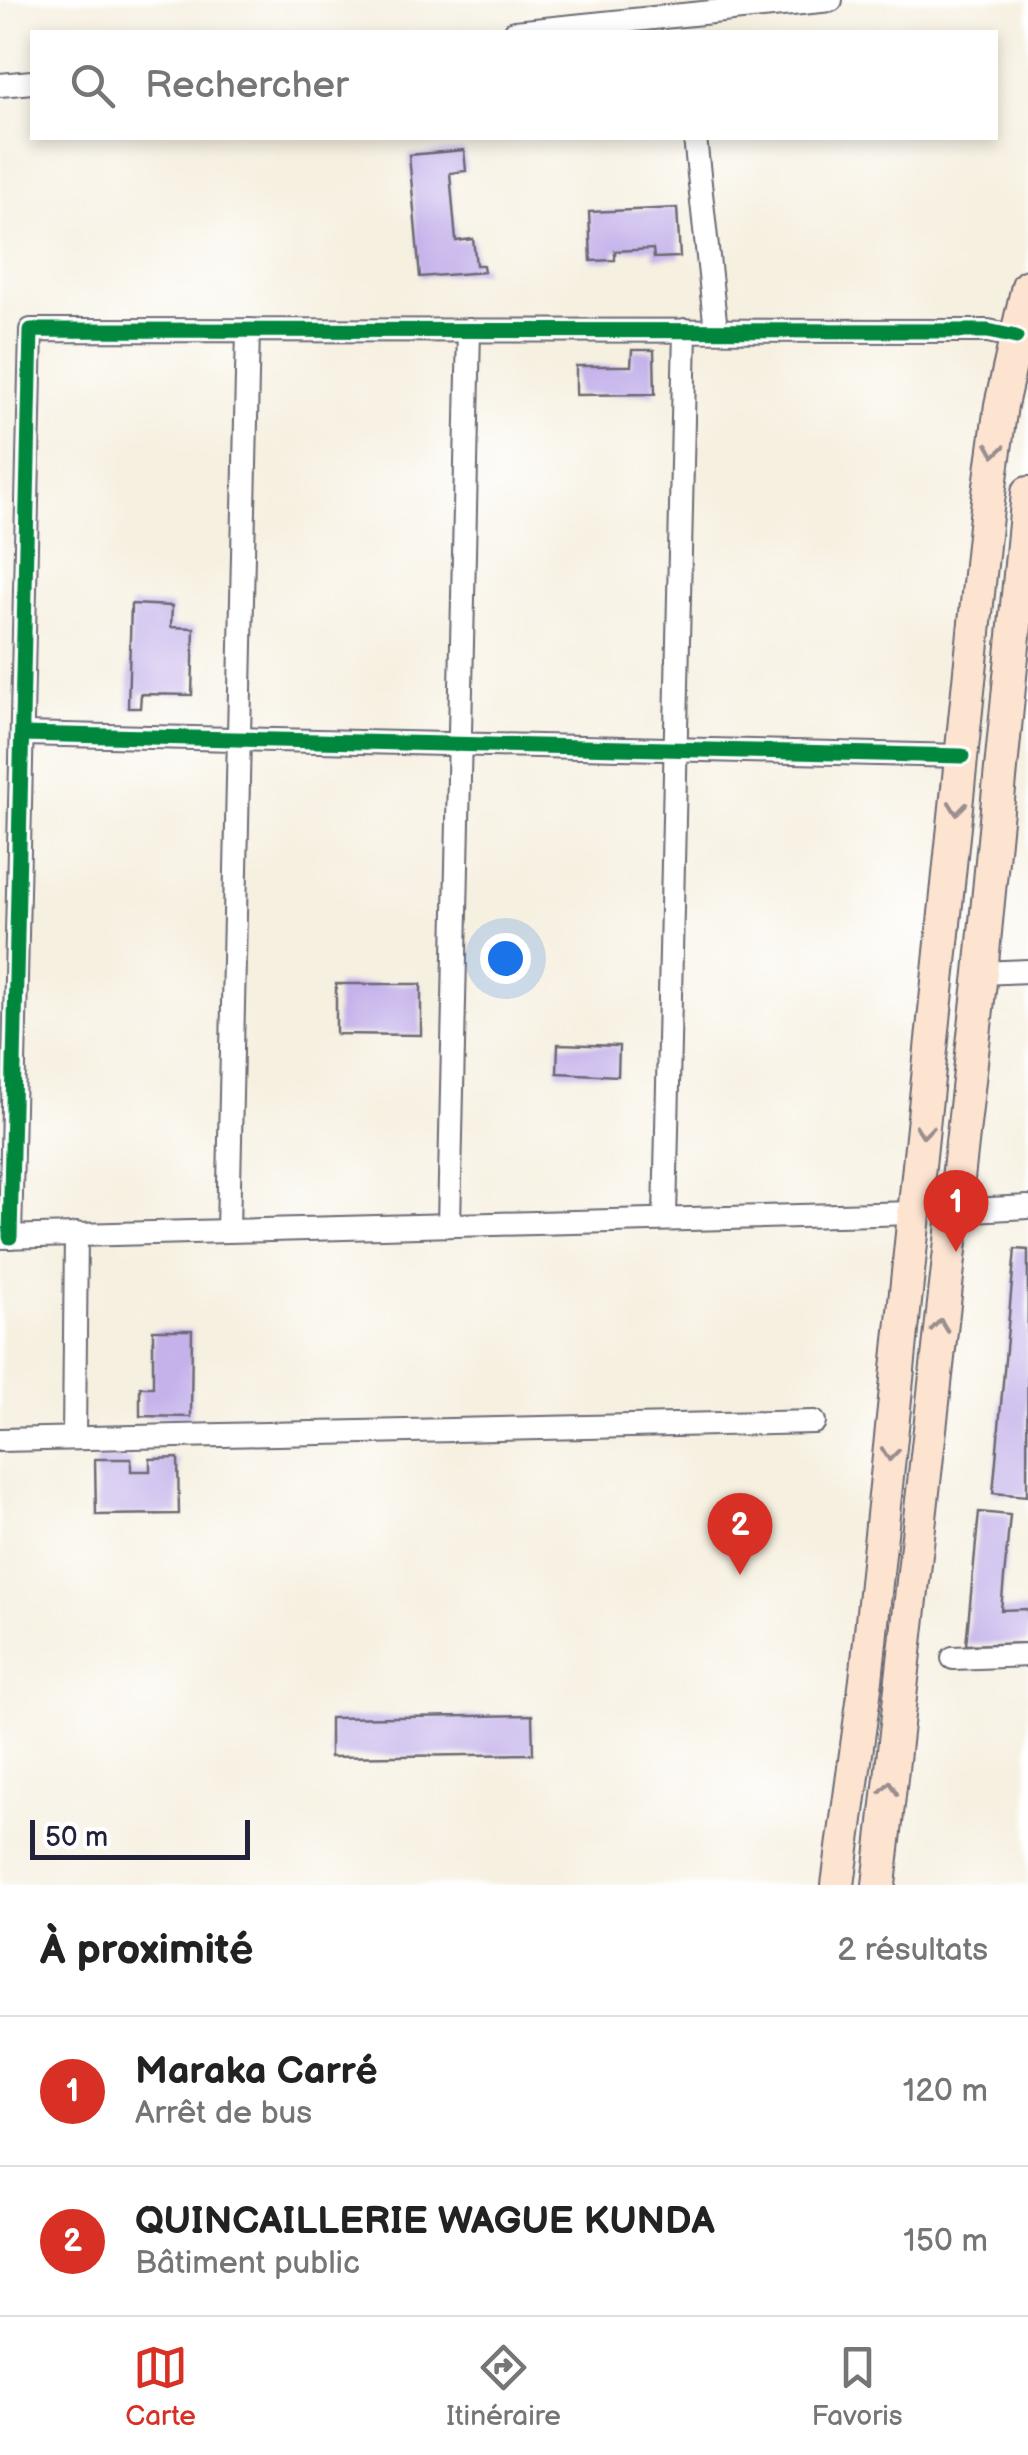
<!DOCTYPE html>
<html lang="fr">
<head>
<meta charset="utf-8">
<style>
	:root { --surface:#fff; --page:#f2f2f2; --text:#222; --muted:#767676; --line:#e0e0e0; --accent:#d93025 }
	body { margin:0; font-family:"Balsamiq Sans",sans-serif; background:var(--page); color:var(--text) }
	.scale { position:absolute; left:30px; bottom:25px; width:220px; box-sizing:border-box; padding-left:10px; border:5px solid #22223b; border-top:0; font-size:28px; line-height:35px; white-space:nowrap; color:#22223b; -webkit-text-stroke:8px #fff; paint-order:stroke }
	.you { position:absolute; left:505px; top:958px; width:35px; height:35px; margin:-25px; border:8px solid #fff; border-radius:50%; background:#1a73e8; box-shadow:0 0 0 15px #1a73e833 }
	.badge { display:grid; place-items:center; width:65px; height:65px; border-radius:50%; background:var(--accent); color:#fff; font-size:32px; font-weight:700 }
	.pin { position:absolute; translate:-50% -82px; filter:drop-shadow(0 2px 5px #0008) }
	.pin::after { content:''; position:absolute; top:52px; width:35px; height:30px; background:inherit; clip-path:polygon(0 0,100% 0,50% 100%) }
	.list { margin:0; padding:0; list-style:none }
	h2 { display:flex; justify-content:space-between; align-items:center; height:130px; margin:0; padding:0 40px; font-size:42px }
	h2 small { font-size:32px; font-weight:400; color:var(--muted) }
	.list li { display:grid; grid-template-columns:65px 1fr auto; gap:30px; align-items:center; box-sizing:border-box; height:150px; padding:0 40px; border-top:2px solid var(--line) }
	.list b { display:block; font-size:38px; white-space:nowrap }
	.list p { margin:0; font-size:32px; white-space:nowrap; color:var(--muted) }
	.list em { font-size:32px; font-style:normal; color:var(--muted) }
	.icon { flex:none; width:55px; height:55px; fill:none; stroke:currentColor; stroke-width:2; stroke-linecap:round; stroke-linejoin:round }
	.map { position:relative; flex:none; width:1028px; height:1885px; overflow:hidden }
	.search { position:absolute; background:var(--surface); box-shadow:0 5px 15px #0003; left:30px; right:30px; top:30px; height:110px; display:flex; align-items:center; gap:25px; box-sizing:border-box; padding:0 35px; border-radius:0px; color:var(--muted); font-size:38px }
	.sheet { height:430px; background:var(--surface) }
	nav { display:flex; justify-content:space-around; align-items:center; box-sizing:border-box; height:140px; border-top:2px solid var(--line); background:var(--surface); font-size:28px; color:var(--muted) }
	nav a { display:grid; justify-items:center; gap:5px }
	nav .on { color:var(--accent) }
	.map>svg:first-child { display:block }
</style>
</head>
<body>
<div class="map">
<svg width="1028" height="1885" viewBox="0 0 1028 1885">
	<rect width="100%" height="100%" fill="#fff"/>
	<filter id="ink" filterUnits="userSpaceOnUse"><feTurbulence type="fractalNoise" baseFrequency=".01" numOctaves="2"/><feDisplacementMap in="SourceGraphic" scale="20" xChannelSelector="R" yChannelSelector="G"/><feConvolveMatrix kernelMatrix="1 2 1 2 8 2 1 2 1" color-interpolation-filters="sRGB"/></filter>
	<filter id="wash" filterUnits="userSpaceOnUse"><feTurbulence type="fractalNoise" baseFrequency=".0048" numOctaves="4" result="noise"/><feDisplacementMap in="SourceGraphic" scale="40" xChannelSelector="R" yChannelSelector="G"/><feGaussianBlur stdDeviation="2.25" result="paint"/><feColorMatrix in="noise" values="0 0 0 0 0 0 0 0 0 0 0 0 0 0 0 0 0 1.4 0 .05"/><feComposite in="paint" operator="in"/></filter>
	<g filter="url(#wash)">
		<rect width="100%" height="100%" fill="#f6f0e0"/>
		<g id="blocks">
			<!-- building -->
			<g fill="#c5b2ea">
				<path d="M464 150 466 171 450 173 456 241 473 239 476 265H483L484 272 420 277 409 155Z"/>
				<path d="M677 208 680 257 654 258 653 249 615 251V260L591 261 589 212Z"/>
				<path d="M632 350H654L655 394 576 395V366H631Z"/>
				<path d="M131 604 172 606 171 627 194 628 192 695 141 694 140 708H128Z"/>
				<path d="M336 984H421V1035L336 1034Z"/>
				<path d="M558 1044 619 1046 618 1076 557 1073Z"/>
				<path d="M1015 1249 1028 1250 1027 1496 993 1493Z"/>
				<path d="M153 1330H192L191 1417 140 1416V1387H153Z"/>
				<path d="M178 1458 179 1514 96 1515 95 1459H131V1471H150V1459Z"/>
				<path d="M979 1512 1010 1515 1001 1610 1028 1609V1643L966 1645Z"/>
				<path d="M532 1715 533 1754 330 1757V1718Z"/>
			</g>
		</g>
	</g>
	<g filter="url(#ink)">
		<use href="#blocks" fill-opacity="0" stroke="#6c6a75" stroke-width="2.5"/>
		<g fill="none" stroke-linecap="round" stroke-linejoin="round">
			<!-- street casing -->
			<g stroke="#6c6a75" stroke-width="26">
				<g id="street">
					<path d="M515 32 831 0"/>
					<path d="M0 85 32 82"/>
					<path d="M695 138 716 330"/>
					<path d="M22 734 962 756"/>
					<path d="M981 973 1028 971"/>
					<path d="M953 1211 1028 1207"/>
					<path d="M665 1218 685 330"/>
					<path d="M449 1224 469 330"/>
					<path d="M228 1230 248 330"/>
					<path d="M0 1237 915 1213"/>
					<path d="M10 1237 31 330 988 331 1016 337"/>
					<path d="M74 1438 76 1234"/>
					<path d="M0 1440 814 1422"/>
					<path d="M953 1658 1028 1655"/>
				</g>
			</g>
			<!-- secondary casing -->
			<g stroke="#6c6a75" stroke-width="36">
				<g id="secondary">
					<path d="M838 1885 866 1680 986 516 1001 405 1028 286"/>
					<path d="M879 1885 981 973 1028 493"/>
				</g>
			</g>
			<!-- street -->
			<use href="#street" stroke="#fff" stroke-width="22"/>
			<!-- secondary -->
			<use href="#secondary" stroke="#fde4d1" stroke-width="32"/>
			<!-- cycleway casing -->
			<g stroke="#fff" stroke-width="21">
				<g id="cycleway">
					<path d="M22 734 962 756"/>
					<path d="M10 1237 31 330 988 331 1016 337"/>
				</g>
			</g>
			<!-- cycleway -->
			<use href="#cycleway" stroke="#00873e" stroke-width="15"/>
		</g>
		<!-- one-way arrows -->
		<defs><path id="oneway-chevron" d="M-2-3.5L2.5 0L-2 3.5" fill="none" stroke-width="1.6" stroke-linecap="round" stroke-linejoin="round" transform="scale(2.5)"/></defs>
		<g stroke="#9a8d8e">
			<use href="#oneway-chevron" transform="translate(995 450) rotate(98)"/>
			<use href="#oneway-chevron" transform="translate(957 808) rotate(96)"/>
			<use href="#oneway-chevron" transform="translate(924 1131) rotate(96)"/>
			<use href="#oneway-chevron" transform="translate(940 1326) rotate(-84)"/>
			<use href="#oneway-chevron" transform="translate(890 1454) rotate(96)"/>
			<use href="#oneway-chevron" transform="translate(889 1788) rotate(-84)"/>
		</g>
	</g>
</svg>
<div class="scale">50 m</div>
<div class="you"></div>
<div class="pin badge" style="left:956px;top:1252px">1</div>
<div class="pin badge" style="left:740px;top:1575px">2</div>
<div class="search"><svg class="icon" aria-label="search" viewBox="0 0 24 24"><circle cx="10" cy="10" r="6"/><path d="M15 15l6 6"/></svg>Rechercher</div>
</div>
<section class="sheet">
<h2>À proximité<small>2 résultats</small></h2>
<ul class="list">
<li><span class="badge">1</span><div><b>Maraka Carré</b><p>Arrêt de bus</p></div><em>120 m</em></li>
<li><span class="badge">2</span><div><b>QUINCAILLERIE WAGUE KUNDA</b><p>Bâtiment public</p></div><em>150 m</em></li>
</ul>
</section>
<nav>
<a class="on"><svg class="icon" aria-label="map" viewBox="0 0 24 24"><path d="M3 6l6-2 6 2 6-2v14l-6 2-6-2-6 2zM9 4v14M15 6v14"/></svg>Carte</a>
<a><svg class="icon" aria-label="directions" viewBox="0 0 24 24"><path d="M12 3l9 9-9 9-9-9zM9 14v-3h6M13 9l2 2-2 2"/></svg>Itinéraire</a>
<a><svg class="icon" aria-label="saved" viewBox="0 0 24 24"><path d="M7 4h10v16l-5-4-5 4z"/></svg>Favoris</a>
</nav>
</body>
</html>
